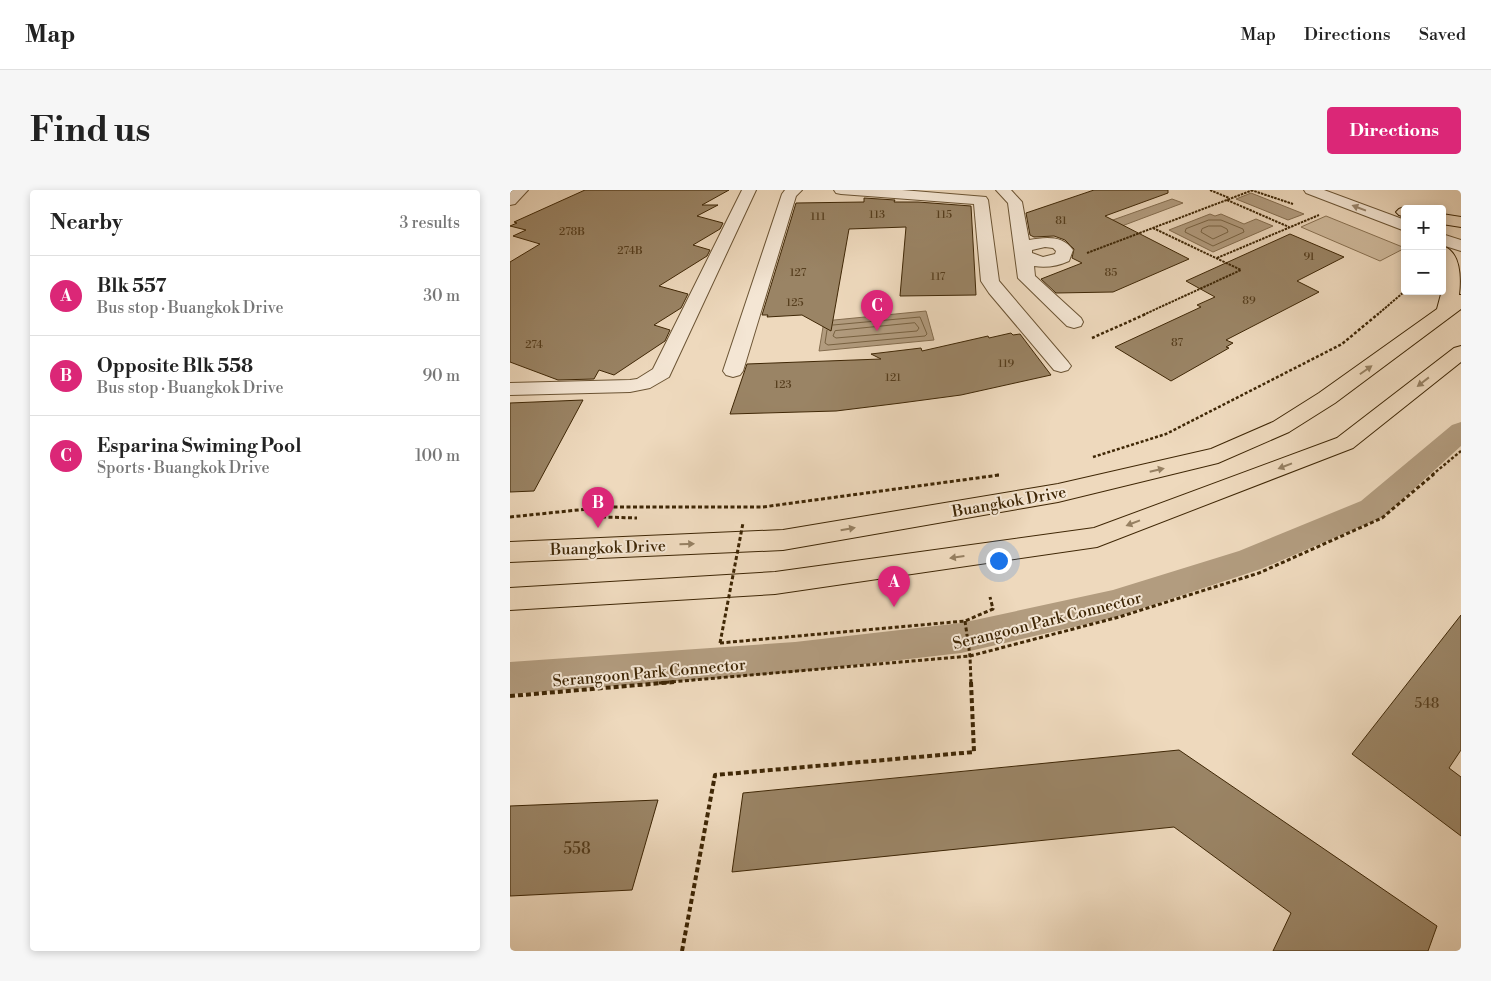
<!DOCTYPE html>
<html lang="en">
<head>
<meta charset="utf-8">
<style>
	:root { --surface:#fff; --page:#f6f6f6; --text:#222; --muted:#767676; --line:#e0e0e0; --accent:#db2777 }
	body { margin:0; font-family:"Libre Bodoni",serif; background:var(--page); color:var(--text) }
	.controls { position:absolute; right:15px; top:15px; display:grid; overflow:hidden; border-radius:5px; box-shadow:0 2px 8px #0003 }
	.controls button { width:45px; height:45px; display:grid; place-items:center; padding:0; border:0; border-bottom:1px solid var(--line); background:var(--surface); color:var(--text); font:25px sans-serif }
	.you { position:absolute; left:488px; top:370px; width:18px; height:18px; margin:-12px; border:4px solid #fff; border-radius:50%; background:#1a73e8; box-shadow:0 0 0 8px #1a73e833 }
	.badge { display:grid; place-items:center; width:32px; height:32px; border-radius:50%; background:var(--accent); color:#fff; font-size:16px; font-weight:700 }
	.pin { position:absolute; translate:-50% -41px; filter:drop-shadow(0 1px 2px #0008) }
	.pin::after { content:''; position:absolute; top:26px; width:18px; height:15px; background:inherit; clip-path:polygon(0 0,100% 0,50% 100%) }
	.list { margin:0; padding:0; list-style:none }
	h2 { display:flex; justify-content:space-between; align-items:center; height:65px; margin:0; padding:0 20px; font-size:21px }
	h2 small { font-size:16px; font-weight:400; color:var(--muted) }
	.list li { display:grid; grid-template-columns:32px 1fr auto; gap:15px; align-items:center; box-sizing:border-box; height:80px; padding:0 20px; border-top:1px solid var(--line) }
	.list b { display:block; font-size:19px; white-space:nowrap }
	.list p { margin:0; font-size:16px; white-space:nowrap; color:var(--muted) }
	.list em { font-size:16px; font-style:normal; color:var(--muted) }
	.map { position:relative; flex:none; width:951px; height:761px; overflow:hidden; border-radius:5px }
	header { display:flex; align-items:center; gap:30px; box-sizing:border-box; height:70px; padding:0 25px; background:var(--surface); border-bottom:1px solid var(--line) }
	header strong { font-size:24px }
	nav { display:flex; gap:28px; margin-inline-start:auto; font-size:18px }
	.intro { display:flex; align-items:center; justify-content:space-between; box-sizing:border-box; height:120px; padding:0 30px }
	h1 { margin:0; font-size:35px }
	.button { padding:12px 22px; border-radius:5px; background:var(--accent); color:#fff; font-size:18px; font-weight:700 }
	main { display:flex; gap:30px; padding:0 30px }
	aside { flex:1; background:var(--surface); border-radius:5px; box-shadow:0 2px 8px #0003 }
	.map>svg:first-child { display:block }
</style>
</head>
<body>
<header>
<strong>Map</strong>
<nav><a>Map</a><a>Directions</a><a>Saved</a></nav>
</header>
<div class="intro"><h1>Find us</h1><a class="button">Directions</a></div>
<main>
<aside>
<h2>Nearby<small>3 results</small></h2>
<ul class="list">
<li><span class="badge">A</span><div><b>Blk 557</b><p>Bus stop · Buangkok Drive</p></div><em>30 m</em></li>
<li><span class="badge">B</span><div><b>Opposite Blk 558</b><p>Bus stop · Buangkok Drive</p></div><em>90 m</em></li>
<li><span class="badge">C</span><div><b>Esparina Swiming Pool</b><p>Sports · Buangkok Drive</p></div><em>100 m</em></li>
</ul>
</aside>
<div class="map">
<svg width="951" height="761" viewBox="0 0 951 761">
	<rect width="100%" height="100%" fill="#eed9bd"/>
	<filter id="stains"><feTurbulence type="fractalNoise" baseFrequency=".004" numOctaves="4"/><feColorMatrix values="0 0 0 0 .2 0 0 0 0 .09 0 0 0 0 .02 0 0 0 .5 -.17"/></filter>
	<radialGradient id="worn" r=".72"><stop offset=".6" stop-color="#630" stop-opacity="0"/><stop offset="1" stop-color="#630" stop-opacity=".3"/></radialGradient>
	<!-- green -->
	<path fill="#d0bb9e" stroke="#887152" d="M816 26 895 58 870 71 791 37Z"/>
	<!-- water -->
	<g fill="#b29c7f" stroke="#846d4f">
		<path d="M741 3 794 24 778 30 726 9Z"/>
		<path d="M662 9 673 13 580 48 569 42Z"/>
		<path d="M700 24 705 26 711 24 734 34 746 29 763 36 703 62 659 40Z"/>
		<path d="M416 121 424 150 309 161 314 131Z"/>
	</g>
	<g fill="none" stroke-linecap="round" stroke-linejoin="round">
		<!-- shore -->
		<g stroke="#786242" stroke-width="1">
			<path d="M699 30H711L733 39 734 42 703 56 675 42 676 39Z"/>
			<path d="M699 36H711L717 39 718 42 703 49 691 42 692 39Z"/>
			<path d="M405 133 409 138 407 141 326 148 323 146 325 141Z"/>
			<path d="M317 140 315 153 318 155 415 146 417 144 410 127 323 135"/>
		</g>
		<!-- canal -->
		<path fill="#b29c7f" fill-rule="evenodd" d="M951 232V256L873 327 751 379 603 428 451 463 285 482 0 504V472L285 452 451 433 603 400 729 361 851 311 942 235Z"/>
	</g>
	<!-- building -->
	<g fill="#9a8465" stroke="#3f2706">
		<path d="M75 0H219L192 15H208L187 26 213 33 210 39 183 55 200 60 197 66 149 96 178 104 171 118 144 135 160 140 155 151 104 185 89 180 84 189 48 190 0 172V72L30 54 3 46 16 40 0 36 7 33 4 32Z"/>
		<path d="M584 0H658V3L595 26 679 69 603 102 546 103 531 89 572 73 562 68 564 59 555 50 544 46 524 47 520 45 516 23Z"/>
		<path d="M354 8 385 10 384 12H408L461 16 466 105 390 106 396 37 339 39 321 141 292 125 257 127 258 125H252L286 13 354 12Z"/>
		<path d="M780 44 834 67 787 91 809 102 716 150 723 153 716 157 719 158 661 191 605 157 691 117 687 115 705 107 676 91Z"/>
		<path d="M501 143 503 145 510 144 541 185 451 205 391 213 326 221 220 224 237 174 371 169 361 164 411 158 412 161 478 146 479 148Z"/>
		<path d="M73 210 24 301 0 302V213Z"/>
		<path d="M951 425V560L939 578 951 587V646L842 564Z"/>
		<path d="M669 560 927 736 918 761H763L781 723 664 637 222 682 233 603Z"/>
		<path d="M148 610 122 700 0 706V616Z"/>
	</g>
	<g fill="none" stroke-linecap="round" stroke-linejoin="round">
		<!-- minor casing -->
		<g stroke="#6b5434" stroke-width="2">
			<g id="minor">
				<path d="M3 0H18L5 14 0 15V3Z"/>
				<path d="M232 0H246L159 187 140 198 120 202 0 205V193L120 190 127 189 143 179Z"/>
				<path d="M275 0H292L286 6 233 181 230 185 223 187 216 185 213 181 272 4Z"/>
				<path d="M324 0H392L476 7 478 10 489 91 558 172 561 176 558 180 551 182 544 180 479 103 471 91 464 14 331 4 326 3Z"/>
				<path d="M486 0H501L512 12 519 50C535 47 553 45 563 60L559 71C548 76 536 78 524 76L525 86 571 128 573 132 571 136 564 138 557 136 508 88 498 13ZM535 57 543 58 546 61 545 64 533 67 522 63V60Z"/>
				<path d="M794 0H814L895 30V41L796 3Z"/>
				<path d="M932 44 951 50V61L932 55Z"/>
			</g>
		</g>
		<!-- major casing -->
		<g stroke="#3f2706" stroke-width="2">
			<g id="major">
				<path d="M894 17 900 19H895V27L889 25 886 22 889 19Z"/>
				<path d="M932 24 951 27V37L932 34Z"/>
				<path d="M932 56C951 61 951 88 949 105H951V119L825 213 779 242 708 273 548 312 273 360 0 372V352L273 340 548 294 701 259 763 232 809 203 927 119 934 93Z"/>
				<path d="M951 156V172L843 258 587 357 265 404 0 420V398L265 382 584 338 827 248 944 158Z"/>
			</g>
		</g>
		<!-- path-far3 -->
		<g stroke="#3f2706" stroke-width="2" stroke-dasharray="2.5 1" stroke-linecap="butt">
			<path d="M700 0 719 8"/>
			<path d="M741 0 783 14"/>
			<path d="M717 10 779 37"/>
			<path d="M577 63 743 0"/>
			<path d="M707 68 809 25"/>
			<path d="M633 125 731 80 643 38"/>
			<path d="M867 125 895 101"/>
		</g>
		<!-- path-far2 -->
		<g stroke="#3f2706" stroke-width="2.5" stroke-dasharray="3 2" stroke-linecap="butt">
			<path d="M582 148 636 124"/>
			<path d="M583 267 656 244 832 154 868 124"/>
			<path d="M487 285H489"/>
			<path d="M922 285 951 261"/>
		</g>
		<!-- path-far1 -->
		<g stroke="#3f2706" stroke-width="3" stroke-dasharray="4 2.5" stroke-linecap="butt">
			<path d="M0 327 97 317H253L489 285"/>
			<path d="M92 327 127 328"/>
			<path d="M455 431 460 466 461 493"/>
			<path d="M210 453 455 431 483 419 480 407"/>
			<path d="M149 493 460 466 609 427 749 383 872 328 924 284"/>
		</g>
		<!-- path -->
		<g stroke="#3f2706" stroke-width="4" stroke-dasharray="5 3" stroke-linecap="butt">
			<path d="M0 506 164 492"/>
			<path d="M172 761 205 585 464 562 461 492"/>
		</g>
		<!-- minor -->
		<use href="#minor" fill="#f4e6d4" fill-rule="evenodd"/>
		<!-- major -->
		<use href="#major" fill="#eed9bd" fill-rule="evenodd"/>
		<!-- path-bridge -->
		<path stroke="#3f2706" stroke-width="3" stroke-dasharray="4 2.5" stroke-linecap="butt" d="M210 453 233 333"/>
	</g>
	<!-- one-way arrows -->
	<defs><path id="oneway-solid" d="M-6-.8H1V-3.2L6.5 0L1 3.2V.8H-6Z" transform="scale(1.25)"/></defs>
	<use fill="#9a866d" href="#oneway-solid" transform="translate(849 18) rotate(-159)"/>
	<g fill="#968062">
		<use href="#oneway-solid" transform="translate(856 180) rotate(-35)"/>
		<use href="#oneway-solid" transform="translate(913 192) rotate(142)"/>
		<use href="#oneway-solid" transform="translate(775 276) rotate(159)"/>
		<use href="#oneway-solid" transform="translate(647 280) rotate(-13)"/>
		<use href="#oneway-solid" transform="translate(623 333) rotate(159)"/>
		<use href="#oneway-solid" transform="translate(338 339) rotate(-10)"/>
		<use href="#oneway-solid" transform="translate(177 354) rotate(-2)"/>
		<use href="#oneway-solid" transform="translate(447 367) rotate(172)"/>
	</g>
	<g text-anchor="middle" stroke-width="4" stroke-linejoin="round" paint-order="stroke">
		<!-- far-number labels -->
		<g font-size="11" fill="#563e1e">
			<text x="367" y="28">113</text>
			<text x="434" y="28">115</text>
			<text x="308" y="30">111</text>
			<text x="551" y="34">81</text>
			<text x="62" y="45">278B</text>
			<text x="120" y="64">274B</text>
			<text x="799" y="70">91</text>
			<text x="288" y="86">127</text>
			<text x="601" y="86">85</text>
			<text x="428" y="90">117</text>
			<text x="739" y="114">89</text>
			<text x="285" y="116">125</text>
			<text x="667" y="156">87</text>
			<text x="24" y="158">274</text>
			<text x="496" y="177">119</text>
			<text x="383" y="191">121</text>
			<text x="273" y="198">123</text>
		</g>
		<!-- number labels -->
		<g font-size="14" fill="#563e1e">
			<text x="917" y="518">548</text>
		</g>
		<!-- street labels -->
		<g font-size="16" fill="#3f2706" stroke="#f4e6d4">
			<text transform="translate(499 311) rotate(-10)" y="6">Buangkok Drive</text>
			<text transform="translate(98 357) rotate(-2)" y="6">Buangkok Drive</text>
			<text transform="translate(537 430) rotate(-14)" y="6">Serangoon Park Connector</text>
			<text transform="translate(139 482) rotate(-5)" y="6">Serangoon Park Connector</text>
		</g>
		<!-- near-number labels -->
		<g font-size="16" fill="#563e1e">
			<text x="67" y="664">558</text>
		</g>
	</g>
	<rect width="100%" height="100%" filter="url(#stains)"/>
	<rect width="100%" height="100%" fill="url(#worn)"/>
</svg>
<div class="controls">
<button>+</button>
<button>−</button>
</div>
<div class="you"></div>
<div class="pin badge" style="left:384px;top:417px">A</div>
<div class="pin badge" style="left:88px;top:338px">B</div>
<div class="pin badge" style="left:367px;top:141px">C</div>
</div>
</main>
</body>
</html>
